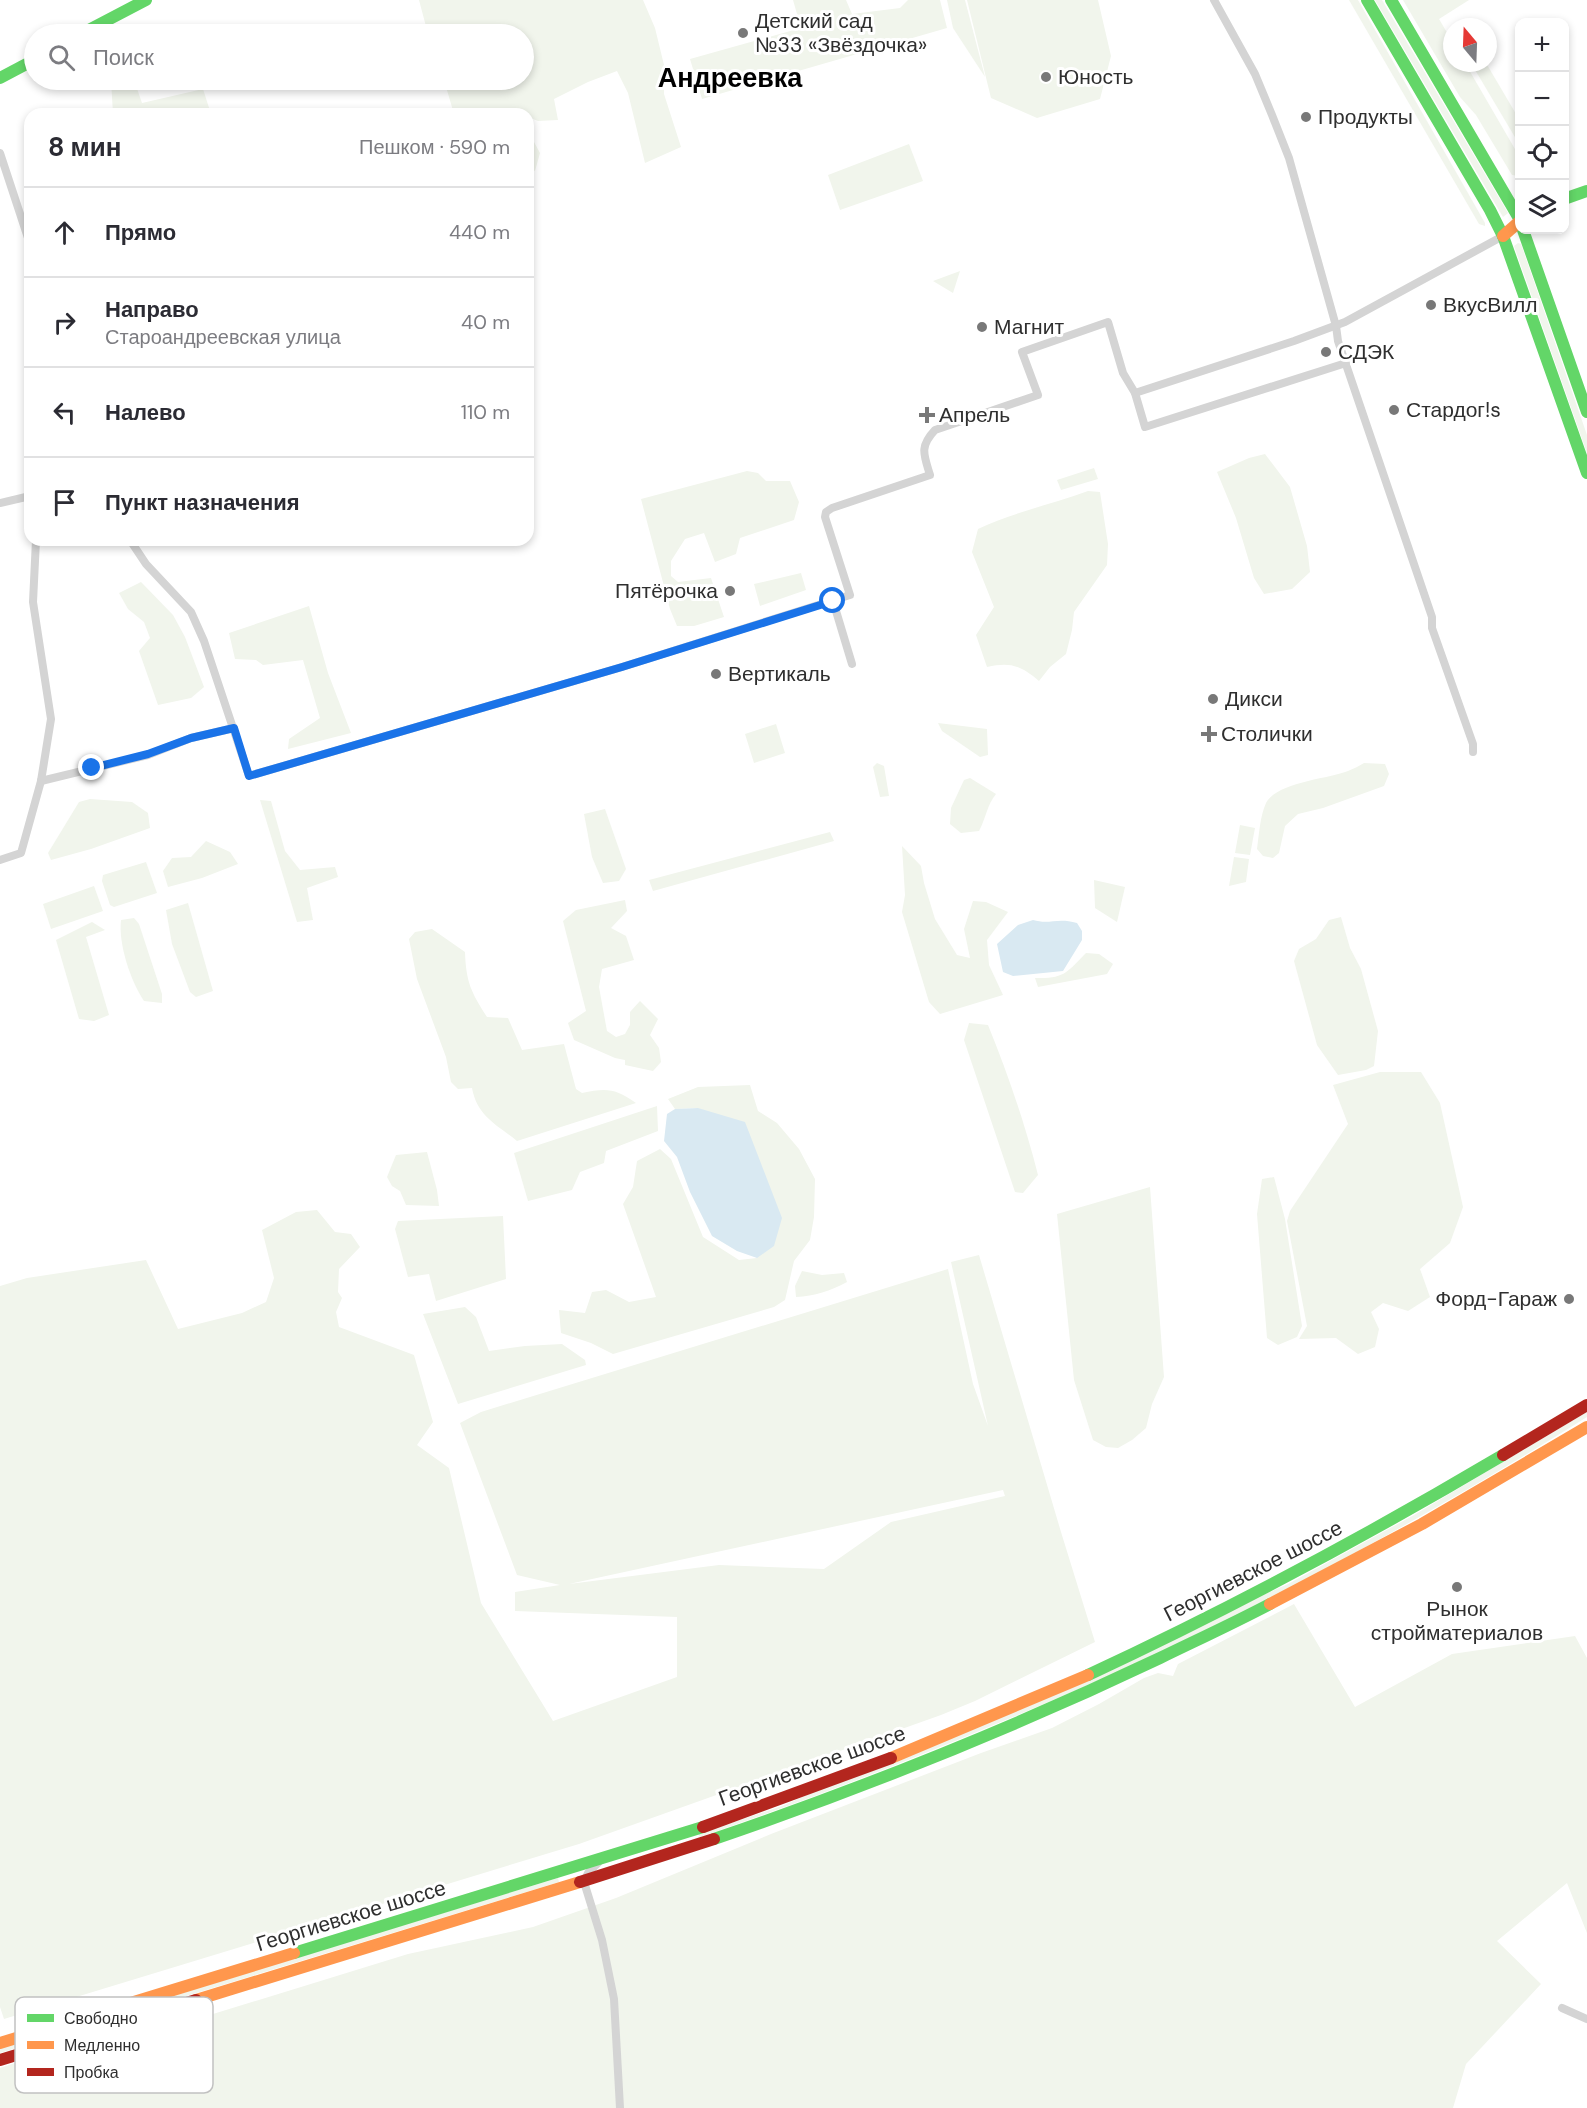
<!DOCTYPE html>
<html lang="ru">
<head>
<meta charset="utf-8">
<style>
	:root { --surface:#fff; --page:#f2f2f3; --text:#2b2b33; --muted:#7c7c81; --line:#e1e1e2 }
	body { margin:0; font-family:"DM Sans",sans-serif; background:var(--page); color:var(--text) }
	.controls { position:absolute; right:18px; top:18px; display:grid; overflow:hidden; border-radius:12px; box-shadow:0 3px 9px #0003 }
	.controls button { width:54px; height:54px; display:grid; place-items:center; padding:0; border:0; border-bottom:2px solid var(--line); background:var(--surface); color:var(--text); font:30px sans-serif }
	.compass { position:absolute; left:1443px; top:18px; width:54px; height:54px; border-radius:50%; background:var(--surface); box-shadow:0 3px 9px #0003; rotate:341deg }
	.stop { position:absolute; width:18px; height:18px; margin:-14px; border:4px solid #1a73e8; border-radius:50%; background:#fff }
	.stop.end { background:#1a73e8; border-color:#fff; box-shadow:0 2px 6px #0008 }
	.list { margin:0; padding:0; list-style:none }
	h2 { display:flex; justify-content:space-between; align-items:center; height:78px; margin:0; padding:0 24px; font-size:26px }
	h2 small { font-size:20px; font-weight:400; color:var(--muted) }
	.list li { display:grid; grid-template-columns:39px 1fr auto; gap:18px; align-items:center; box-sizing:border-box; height:90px; padding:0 24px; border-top:2px solid var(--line) }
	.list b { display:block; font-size:22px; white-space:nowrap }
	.list p { margin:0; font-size:20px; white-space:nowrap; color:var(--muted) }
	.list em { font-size:20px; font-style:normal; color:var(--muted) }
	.icon { flex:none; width:33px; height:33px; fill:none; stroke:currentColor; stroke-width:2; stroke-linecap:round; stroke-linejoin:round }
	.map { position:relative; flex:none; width:1587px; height:2108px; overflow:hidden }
	.search { position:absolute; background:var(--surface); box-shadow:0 3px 9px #0003; left:24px; top:24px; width:510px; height:66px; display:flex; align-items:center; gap:15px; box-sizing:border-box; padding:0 21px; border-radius:33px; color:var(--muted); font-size:22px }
	.panel { position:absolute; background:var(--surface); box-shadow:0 3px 9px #0003; left:24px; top:108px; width:510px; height:438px; border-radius:18px }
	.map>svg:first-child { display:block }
</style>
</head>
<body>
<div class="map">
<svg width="1587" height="2108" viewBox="0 0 1587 2108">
	<rect width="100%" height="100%" fill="#fff"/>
	<!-- green -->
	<g fill="#f1f5ec" fill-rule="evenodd">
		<path d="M419 0H643L655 28 664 65V94L681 147 645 163 628 93 617 71 588 82 554 99 558 120 538 121 528 117V114H454L444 80H524V34H428Z"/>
		<path d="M793 0H846L852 14 900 8 908 0H940L947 28 702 99 690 59 801 28Z"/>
		<path d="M947 0H965L985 77 953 28Z"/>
		<path d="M967 0H1098L1111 56 1100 99 1037 118 991 98Z"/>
		<path d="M1349 0H1358L1485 223V226L1479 224Z"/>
		<path d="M1375 0H1382L1508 213 1503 217Z"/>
		<path d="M1403 0H1469L1439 19 1452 41V63H1465L1519 156V176L1512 175 1476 115 1460 97Z"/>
		<path d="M1471 63H1486L1519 119V144Z"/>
		<path d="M111 80H134L142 103 203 89 211 114H113Z"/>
		<path d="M528 131 540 153 535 171 528 168Z"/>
		<path d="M909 144 923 181 840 210 828 175Z"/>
		<path d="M1518 243 1521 244 1587 435V453L1514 246Z"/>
		<path d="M960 271 953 293 933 281Z"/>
		<path d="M1265 454 1290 487 1307 546 1310 572 1292 589 1264 594 1254 578 1236 518 1217 472 1249 458Z"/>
		<path d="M1094 468 1098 479 1061 490 1057 480Z"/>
		<path d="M747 471 758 473 766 481H790L799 502 794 520 740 538 736 554 715 562 704 533 685 539 671 561V576L678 582 711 578 724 617 694 626H677L670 609 641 499Z"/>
		<path d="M1088 491 1100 492 1108 544 1107 565 1074 612 1072 630 1066 654 1050 667 1039 681C1020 665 1010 662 987 667L976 635 994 607 972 552 978 529C1011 513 1053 504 1088 491Z"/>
		<path d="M801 573 806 590 760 606 754 584Z"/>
		<path d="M141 582 173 615 185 637 204 687 191 698 158 705 139 651 150 638 144 622 128 609 119 593Z"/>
		<path d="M309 606 328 673 351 733 288 749 289 739 320 718 303 660 263 665 256 660 235 659 229 633Z"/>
		<path d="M938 723 987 729 988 755 980 757 942 731Z"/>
		<path d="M776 724 785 753 754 763 745 734Z"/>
		<path d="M877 763 884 766 889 796 880 797 873 767Z"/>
		<path d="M1364 763 1385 764 1389 774 1384 786 1323 808 1298 814 1285 826 1279 853 1273 858 1263 856 1257 849C1259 835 1260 816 1266 803 1277 782 1328 779 1348 771 1353 769 1359 766 1364 763Z"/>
		<path d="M970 778 996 794C987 805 986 818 979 831L961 833 950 824 951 808 964 780Z"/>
		<path d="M90 799 132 802 148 813 150 828 91 849 51 860 48 853 79 802Z"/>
		<path d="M260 800 271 801 285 851 300 870 335 867 338 877 307 888 313 920 297 922Z"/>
		<path d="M605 809 626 869 619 881 603 883 592 857 584 814Z"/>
		<path d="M1240 825 1255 828 1250 855 1235 853Z"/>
		<path d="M830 832 834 841 653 891 649 880Z"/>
		<path d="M206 841 230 852 238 864 202 878 168 887 163 871 172 858 191 857Z"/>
		<path d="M902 846 921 866 924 883 935 919 957 955 970 958 964 929 973 901 986 902 1008 912 987 940 989 965 1003 995 940 1014 929 1002 902 912 905 895Z"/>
		<path d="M1234 857 1249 859 1246 882 1229 886Z"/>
		<path d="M146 862 157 893 114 907 110 905 102 881 103 875Z"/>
		<path d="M1094 880 1125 887 1117 922 1095 908Z"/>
		<path d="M94 886 103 911 51 929 43 904Z"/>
		<path d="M625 900 627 911 611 928 626 936 634 960 602 969 599 987 607 1031 616 1037 625 1034 630 1025V1012L640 1001 658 1019 650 1035 659 1048 661 1062 653 1071 625 1065V1060L615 1058 574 1040 568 1023 586 1011 563 921 576 910Z"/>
		<path d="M188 903 213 991 196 997 190 992 172 944 166 910Z"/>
		<path d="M1341 917 1350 948 1361 969 1378 1031 1374 1066 1366 1070 1338 1075 1317 1045 1294 961 1299 949 1316 939 1329 920Z"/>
		<path d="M134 918 139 924 162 994V1003L144 1001C131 982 118 944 121 920Z"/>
		<path d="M92 922 105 930 86 937 109 1015 94 1021 79 1019 56 940Z"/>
		<path d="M432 929 465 952C466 982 471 992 487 1017L508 1018 522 1050 564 1044 576 1089 582 1093C606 1088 615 1088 636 1103L517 1141C496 1124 477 1116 472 1088L458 1089 451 1082 446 1057 417 979 409 939 415 932Z"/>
		<path d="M1086 953 1099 954 1113 964 1107 974 1038 987 1035 978C1065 979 1067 972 1086 953Z"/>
		<path d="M969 1023 988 1025C1008 1074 1025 1124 1038 1175L1023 1193 1015 1192 964 1040Z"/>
		<path d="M1380 1072H1421L1440 1103 1463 1207 1450 1243 1420 1269 1430 1297 1408 1311 1383 1303 1371 1312 1379 1329 1375 1347 1358 1354 1336 1338 1299 1339 1307 1326 1287 1221 1290 1211 1348 1124 1333 1085Z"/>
		<path d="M750 1085 758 1111 777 1123 799 1149 815 1179 814 1217 810 1240 794 1261 785 1300 774 1307 613 1354 591 1343 561 1333 559 1310 585 1313 592 1292 606 1290 629 1302 656 1297 623 1204 633 1187 637 1161 660 1149 671 1159 703 1237 739 1260 757 1258 698 1108 675 1109 668 1099 698 1087Z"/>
		<path d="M657 1106 658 1131 606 1151 604 1163 580 1172 572 1190 528 1201 514 1153Z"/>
		<path d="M427 1152 437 1190 439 1206 406 1205 400 1191 392 1186 387 1177 396 1155Z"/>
		<path d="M1274 1177 1285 1219 1302 1326 1297 1337 1278 1345 1267 1338 1257 1214 1262 1179Z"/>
		<path d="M1150 1187 1164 1377 1152 1404 1146 1428 1132 1440 1118 1448 1106 1447 1093 1440 1074 1380 1057 1214Z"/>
		<path d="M317 1210 335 1232 351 1234 360 1247 339 1269 338 1292 342 1298 336 1312 339 1327 414 1355 433 1422 417 1445 449 1468 481 1603 553 1721 677 1677V1617L515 1611V1592L560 1585 517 1575 460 1423 481 1412 948 1269 973 1384 988 1426 951 1262 979 1255 1061 1532 1095 1642 975 1701 941 1715 579 1844 4 2019 0 2007V1286L27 1278 146 1260 178 1329 242 1313 266 1302 274 1278 262 1230 296 1212ZM1003 1490 1005 1496 891 1522 824 1569 719 1565 569 1584Z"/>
		<path d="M503 1216 506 1279 436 1301 429 1274 408 1277 395 1229 398 1221Z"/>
		<path d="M802 1271 822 1275 844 1273 847 1282C830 1291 815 1296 796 1297L795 1286Z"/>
		<path d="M465 1307 476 1317 489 1351 525 1346 562 1344 585 1360 586 1365 458 1404 423 1314Z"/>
		<path d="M1587 1412V1417C1491 1477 1392 1534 1291 1587 1196 1638 1096 1683 996 1724 898 1765 800 1803 700 1837L698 1834 782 1806 1288 1584 1414 1515Z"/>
		<path d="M1294 1604 1355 1707 1452 1654 1575 1636 1587 1658V1933L1567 1883 1497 1941 1541 1984 1466 2064 1453 2108H0V2068L30 2058 148 2034 408 1954 533 1927 616 1898 771 1834 981 1753 1052 1728 1099 1704 1144 1678 1158 1673 1173 1676 1178 1664Z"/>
		<path d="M558 1878 559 1882 0 2053V2048Z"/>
	</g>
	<!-- water -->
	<g fill="#d9e9f2">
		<path d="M1033 920C1050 925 1057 917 1077 923L1082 931V940L1063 971 1013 976 1003 972 997 944 1018 925Z"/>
		<path d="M698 1108 745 1122 782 1218 774 1246 757 1258 737 1251 712 1236 690 1192 677 1157 664 1141 667 1114 675 1109Z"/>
	</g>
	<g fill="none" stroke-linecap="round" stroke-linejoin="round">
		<!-- street -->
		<g stroke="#d4d4d4" stroke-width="8">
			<path d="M1214 0 1255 74 1272 115 1289 158 1336 326 1338 341 1432 617V628L1473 744V752"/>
			<path d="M0 153 30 244"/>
			<path d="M1135 393 1294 341 1345 322 1503 236"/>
			<path d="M0 503 30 496"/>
			<path d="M130 540 146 564 191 612 204 641 249 776 622 667 850 595 825 517 826 512 832 508 930 475C924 455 919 447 935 430L1038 395 1022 352 1108 322 1123 373 1135 393 1145 427 1346 363"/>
			<path d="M833 601 852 664"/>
			<path d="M41 781 148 755 191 738 234 728"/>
			<path d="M0 860 21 853 41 781 51 719 33 602 36 540"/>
			<path d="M598 1863 588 1873 584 1882 602 1940 614 1999 620 2108"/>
			<path d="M1562 2008 1587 2019"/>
		</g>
		<!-- fast -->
		<g stroke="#63d668" stroke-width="12">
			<path d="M1367 0 1490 210 1503 236"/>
			<path d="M1391 0 1520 220"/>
			<path d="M81 34 146 0"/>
			<path d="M0 78 34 60"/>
			<path d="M1564 199 1587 191"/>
			<path d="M1523 230 1587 412"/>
			<path d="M1503 236 1587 473"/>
			<path d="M1088 1675C1230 1609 1368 1535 1503 1455"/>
			<path d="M714 1839C866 1787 1015 1727 1160 1658 1197 1640 1234 1623 1270 1604"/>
			<path d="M294 1953 703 1827"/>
		</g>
		<!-- slow -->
		<g stroke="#ff974d" stroke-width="12">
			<path d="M1503 236 1520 221"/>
			<path d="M1270 1604 1422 1524 1587 1427"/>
			<path d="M891 1758 1088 1675"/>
			<path d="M196 2000 580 1882"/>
			<path d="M0 2043 294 1953"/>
		</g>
		<!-- jam -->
		<g stroke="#b3261e" stroke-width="12">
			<path d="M1503 1455 1587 1405"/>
			<path d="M703 1827 891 1758"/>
			<path d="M580 1882 714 1839"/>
			<path d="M0 2060 196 2000"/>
		</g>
	</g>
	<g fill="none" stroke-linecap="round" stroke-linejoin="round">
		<!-- route -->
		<path stroke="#1a73e8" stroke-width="8" d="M92 768 148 754 191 738 234 728 249 776 622 667 833 601"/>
	</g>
	<!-- markers -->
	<g fill="#787878" stroke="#fff" stroke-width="2">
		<circle cx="743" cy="33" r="6"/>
		<circle cx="1046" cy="77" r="6"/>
		<circle cx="1306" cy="117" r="6"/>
		<circle cx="1431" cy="305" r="6"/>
		<circle cx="982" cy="327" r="6"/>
		<circle cx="1326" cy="352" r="6"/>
		<circle cx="1394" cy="410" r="6"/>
		<path d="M924 406h6v6h6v6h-6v6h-6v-6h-6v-6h6z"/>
		<circle cx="730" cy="591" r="6"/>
		<circle cx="716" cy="674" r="6"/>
		<circle cx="1213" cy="699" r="6"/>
		<path d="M1206 725h6v6h6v6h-6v6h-6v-6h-6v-6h6z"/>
		<circle cx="1569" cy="1299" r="6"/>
		<circle cx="1457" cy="1587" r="6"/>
	</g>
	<g text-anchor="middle" stroke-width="6" stroke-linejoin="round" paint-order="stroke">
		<!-- poi labels -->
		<g font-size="21" fill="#2f2f2f" stroke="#fff" text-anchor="start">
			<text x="755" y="28">Детский сад<tspan x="755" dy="24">№33 «Звёздочка»</tspan></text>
			<text x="1058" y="84">Юность</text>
			<text x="1318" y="124">Продукты</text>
			<text x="1443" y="312">ВкусВилл</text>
			<text x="994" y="334">Магнит</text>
			<text x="1338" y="359">СДЭК</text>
			<text x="1406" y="417">Стардог!s</text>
			<text x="939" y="422">Апрель</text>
			<text x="718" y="598" text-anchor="end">Пятёрочка</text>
			<text x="728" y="681">Вертикаль</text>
			<text x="1225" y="706">Дикси</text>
			<text x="1221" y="741">Столички</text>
			<text x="1557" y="1306" text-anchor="end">Форд-Гараж</text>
			<text x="1457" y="1616" text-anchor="middle">Рынок<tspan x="1457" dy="24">стройматериалов</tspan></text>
		</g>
		<!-- street labels -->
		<g font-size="21" fill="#2f2f2f" stroke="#fff">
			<text transform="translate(1253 1571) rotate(-27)" y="7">Георгиевское шоссе</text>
			<text transform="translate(812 1766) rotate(-20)" y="7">Георгиевское шоссе</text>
			<text transform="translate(351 1916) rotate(-17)" y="7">Георгиевское шоссе</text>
		</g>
		<!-- district labels -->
		<g font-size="27" font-weight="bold" fill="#000" stroke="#fff">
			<text x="730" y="87">Андреевка</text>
		</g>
	</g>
	<!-- legend -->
	<rect x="15" y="1997" width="198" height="96" rx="9" fill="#fff" stroke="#c1c1c1" stroke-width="1.5"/>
	<rect x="27" y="2014" width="27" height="8" fill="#63d668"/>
	<rect x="27" y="2041" width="27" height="8" fill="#ff974d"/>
	<rect x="27" y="2068" width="27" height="8" fill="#b3261e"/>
	<g font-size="16" fill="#2f2f2f">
		<text x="64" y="2024">Свободно</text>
		<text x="64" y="2051">Медленно</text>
		<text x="64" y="2078">Пробка</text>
	</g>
</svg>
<div class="controls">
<button>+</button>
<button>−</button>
<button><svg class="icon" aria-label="locate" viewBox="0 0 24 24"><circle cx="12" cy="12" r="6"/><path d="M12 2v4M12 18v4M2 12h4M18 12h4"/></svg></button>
<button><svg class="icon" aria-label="layers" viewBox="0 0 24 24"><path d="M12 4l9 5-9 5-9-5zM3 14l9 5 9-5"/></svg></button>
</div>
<svg class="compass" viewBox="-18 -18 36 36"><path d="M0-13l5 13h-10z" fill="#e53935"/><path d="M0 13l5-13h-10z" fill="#7c7c81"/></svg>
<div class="stop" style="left:833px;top:601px"></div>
<div class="stop end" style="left:92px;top:768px"></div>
<div class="search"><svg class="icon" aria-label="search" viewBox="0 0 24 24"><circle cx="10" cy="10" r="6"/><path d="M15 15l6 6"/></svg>Поиск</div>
<section class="panel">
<h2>8 мин<small>Пешком · 590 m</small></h2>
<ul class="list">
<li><svg class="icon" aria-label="ahead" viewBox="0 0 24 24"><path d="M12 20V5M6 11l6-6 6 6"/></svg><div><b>Прямо</b></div><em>440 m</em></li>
<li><svg class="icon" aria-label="right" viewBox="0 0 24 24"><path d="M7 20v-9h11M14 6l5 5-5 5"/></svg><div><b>Направо</b><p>Староандреевская улица</p></div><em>40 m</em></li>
<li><svg class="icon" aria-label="left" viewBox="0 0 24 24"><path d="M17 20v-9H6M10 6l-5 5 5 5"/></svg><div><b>Налево</b></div><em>110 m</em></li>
<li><svg class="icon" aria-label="arrive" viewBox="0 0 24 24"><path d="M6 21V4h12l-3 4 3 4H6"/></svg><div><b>Пункт назначения</b></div></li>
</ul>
</section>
</div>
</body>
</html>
